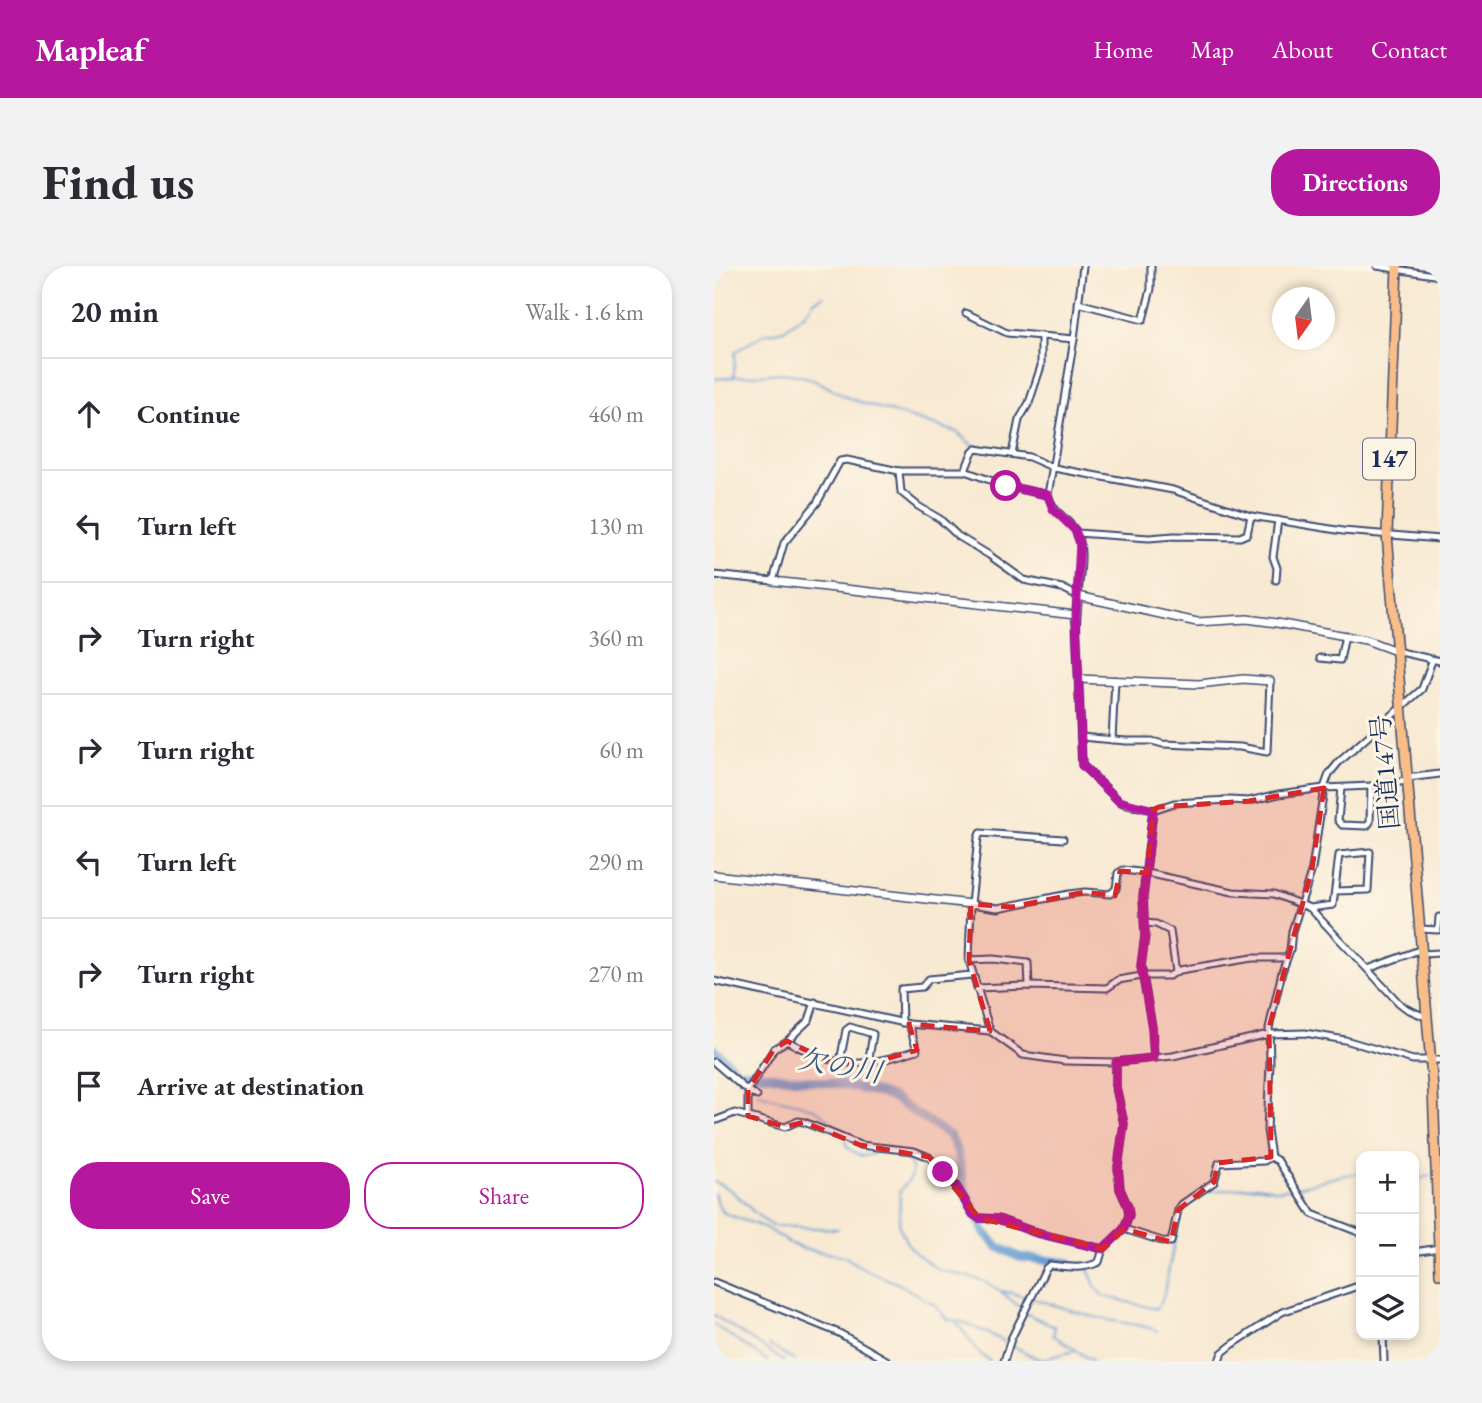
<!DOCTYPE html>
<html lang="en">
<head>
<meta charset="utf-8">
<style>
	:root { --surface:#fff; --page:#f2f2f3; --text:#2b2b33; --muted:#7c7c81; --line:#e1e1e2; --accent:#b5179e }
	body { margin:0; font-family:"EB Garamond","Noto Serif JP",serif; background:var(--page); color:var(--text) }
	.controls { position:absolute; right:21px; bottom:21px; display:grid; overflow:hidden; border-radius:14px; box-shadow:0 4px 10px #0003 }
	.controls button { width:63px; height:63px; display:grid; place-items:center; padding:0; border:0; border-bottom:2px solid var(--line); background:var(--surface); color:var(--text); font:35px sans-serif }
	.compass { position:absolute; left:558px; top:21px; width:63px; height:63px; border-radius:50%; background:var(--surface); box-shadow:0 4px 10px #0003; rotate:194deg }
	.stop { position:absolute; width:21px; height:21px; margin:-16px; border:5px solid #b5179e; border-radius:50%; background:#fff }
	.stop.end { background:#b5179e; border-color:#fff; box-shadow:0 2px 7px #0008 }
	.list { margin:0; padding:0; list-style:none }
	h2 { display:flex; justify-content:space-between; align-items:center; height:91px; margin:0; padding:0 28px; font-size:30px }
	h2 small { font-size:23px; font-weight:400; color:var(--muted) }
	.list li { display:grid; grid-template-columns:46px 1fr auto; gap:21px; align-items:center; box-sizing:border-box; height:112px; padding:0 28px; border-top:2px solid var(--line) }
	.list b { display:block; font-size:26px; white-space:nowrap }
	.list em { font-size:23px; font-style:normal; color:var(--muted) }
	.actions { display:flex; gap:14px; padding:21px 28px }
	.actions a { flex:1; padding:16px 0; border:2px solid var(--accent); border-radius:28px; text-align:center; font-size:24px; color:var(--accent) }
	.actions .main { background:var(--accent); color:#fff }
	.icon { flex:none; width:38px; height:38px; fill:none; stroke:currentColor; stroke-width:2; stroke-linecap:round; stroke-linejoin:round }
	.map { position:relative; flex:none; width:726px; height:1095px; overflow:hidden; border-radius:28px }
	header { display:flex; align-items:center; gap:42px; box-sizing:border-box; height:98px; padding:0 35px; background:var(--accent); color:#fff }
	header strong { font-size:33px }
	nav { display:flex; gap:38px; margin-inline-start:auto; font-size:24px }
	.intro { display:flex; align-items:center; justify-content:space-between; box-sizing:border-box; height:168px; padding:0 42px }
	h1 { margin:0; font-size:49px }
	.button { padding:18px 32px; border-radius:28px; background:var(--accent); color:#fff; font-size:24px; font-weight:700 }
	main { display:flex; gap:42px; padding:0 42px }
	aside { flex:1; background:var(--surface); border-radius:28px; box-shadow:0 4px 10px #0003 }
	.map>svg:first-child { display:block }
</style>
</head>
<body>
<header>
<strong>Mapleaf</strong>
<nav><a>Home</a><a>Map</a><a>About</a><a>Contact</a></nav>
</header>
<div class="intro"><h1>Find us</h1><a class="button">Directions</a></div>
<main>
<aside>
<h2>20 min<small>Walk · 1.6 km</small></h2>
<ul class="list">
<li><svg class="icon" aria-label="ahead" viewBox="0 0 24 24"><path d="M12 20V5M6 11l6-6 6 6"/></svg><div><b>Continue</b></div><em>460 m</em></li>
<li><svg class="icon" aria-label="left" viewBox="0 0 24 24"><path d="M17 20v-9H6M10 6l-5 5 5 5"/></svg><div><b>Turn left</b></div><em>130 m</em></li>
<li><svg class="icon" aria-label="right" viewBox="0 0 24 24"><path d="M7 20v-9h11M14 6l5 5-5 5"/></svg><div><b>Turn right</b></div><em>360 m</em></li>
<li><svg class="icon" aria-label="right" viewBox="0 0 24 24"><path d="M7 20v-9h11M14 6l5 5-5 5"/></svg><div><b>Turn right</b></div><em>60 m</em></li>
<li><svg class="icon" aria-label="left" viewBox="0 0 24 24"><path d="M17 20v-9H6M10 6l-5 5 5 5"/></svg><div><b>Turn left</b></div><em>290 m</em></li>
<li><svg class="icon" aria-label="right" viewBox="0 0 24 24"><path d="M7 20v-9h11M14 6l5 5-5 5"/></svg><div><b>Turn right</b></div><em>270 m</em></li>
<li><svg class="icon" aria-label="arrive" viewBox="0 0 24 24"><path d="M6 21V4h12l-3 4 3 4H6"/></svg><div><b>Arrive at destination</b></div></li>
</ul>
<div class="actions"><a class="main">Save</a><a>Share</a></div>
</aside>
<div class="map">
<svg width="726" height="1095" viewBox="0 0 726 1095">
	<rect width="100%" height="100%" fill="#fcf5e5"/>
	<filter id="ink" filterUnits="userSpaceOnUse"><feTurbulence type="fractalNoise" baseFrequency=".0143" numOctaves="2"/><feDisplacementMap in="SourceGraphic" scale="14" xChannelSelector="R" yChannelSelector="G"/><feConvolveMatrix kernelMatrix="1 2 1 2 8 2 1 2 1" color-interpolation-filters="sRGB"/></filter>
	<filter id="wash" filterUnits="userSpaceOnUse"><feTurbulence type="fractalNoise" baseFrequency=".00686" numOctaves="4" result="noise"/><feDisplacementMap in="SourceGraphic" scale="28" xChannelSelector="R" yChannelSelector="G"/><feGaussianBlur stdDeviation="1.57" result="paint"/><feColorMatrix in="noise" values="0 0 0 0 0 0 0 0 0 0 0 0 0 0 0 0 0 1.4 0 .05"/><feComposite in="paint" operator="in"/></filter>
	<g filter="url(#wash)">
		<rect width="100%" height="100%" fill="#f8e9d2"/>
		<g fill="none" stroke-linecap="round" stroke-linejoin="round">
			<!-- stream -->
			<g stroke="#669ed4" stroke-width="2">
				<path d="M20 110 21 86 50 68 70 64 91 48 100 35 110 30"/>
				<path d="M0 113 67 107 83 109 99 113 136 133 243 166 258 179 282 183"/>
				<path d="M302 186 313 188"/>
				<path d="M23 805 25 814"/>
				<path d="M43 827C84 842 98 830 129 869"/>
				<path d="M131 875 134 882 147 890 157 889 166 883"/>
				<path d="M171 885 189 890 198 901V910L186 925 185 960 193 977 201 987 225 1004 267 1014 285 1024 309 1044"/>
				<path d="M700 914 716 910"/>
				<path d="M0 916C25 923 36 949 59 960L124 963"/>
				<path d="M584 921 626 910 647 907"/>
				<path d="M491 926 543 920 566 924 579 922"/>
				<path d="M0 927 6 943 12 948 52 962 77 978 90 983 130 990 150 1003 187 1019 221 1039 233 1053 251 1057 292 1076"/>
				<path d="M355 997 370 998"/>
				<path d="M374 1003 382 1022 389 1030 442 1043 449 1032 466 948 472 938"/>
				<path d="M288 1025C322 1032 355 1045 389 1053 407 1058 426 1057 443 1065"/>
				<path d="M313 1048 341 1061 339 1069 378 1095"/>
				<path d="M0 1049 70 1095"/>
				<path d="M243 1058C256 1071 260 1086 276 1095"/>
				<path d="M0 1059 54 1095"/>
				<path d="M55 1079 81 1095"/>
				<path d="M297 1079 326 1094 360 1085"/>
			</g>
			<!-- river -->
			<g stroke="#669ed4" stroke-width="9">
				<path d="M0 17 6 0"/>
				<path d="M0 783 23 805 130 819 166 827 179 832 236 870 243 885 253 930 271 967 284 981 305 991 355 997"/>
			</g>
		</g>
	</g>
	<g filter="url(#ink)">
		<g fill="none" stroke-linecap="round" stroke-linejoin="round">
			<!-- minor casing -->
			<g stroke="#3c4b6f" stroke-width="9">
				<g id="minor">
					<path d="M663 0 726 10"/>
					<path d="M364 37 429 54 437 23V0"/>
					<path d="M252 47 293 67 360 73"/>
					<path d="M298 188 305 154 315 137 327 100V70"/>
					<path d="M185 205 187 226 204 240 226 253 244 270 275 289 310 314 348 322 364 330C365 311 372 280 361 264 351 249 340 248 334 229L360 73 369 0"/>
					<path d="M251 205 258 187 262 183 315 191 340 202 459 224 537 250 629 265 726 273"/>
					<path d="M363 267 435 272 460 270 526 271 533 268 537 250"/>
					<path d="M0 309 59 315 70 277 103 237 126 195 133 194 185 205H251L292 220 334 229"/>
					<path d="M562 314 563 302 559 291 564 254"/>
					<path d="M362 355 368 499 405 535 413 539 439 544 460 537 515 534 535 535 565 528 610 522 657 520 693 515"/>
					<path d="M682 385 726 395"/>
					<path d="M606 392 626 394 631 369"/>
					<path d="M367 471 412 475H438L449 478 526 481 553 486 556 415"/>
					<path d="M398 474 401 414"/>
					<path d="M693 512 726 508"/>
					<path d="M627 522 624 554 628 559 653 560 656 556 657 520"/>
					<path d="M439 544 429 631 431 670 427 700 438 761 440 792"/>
					<path d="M349 573 266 567 264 572 257 638 255 694 276 765 309 789 351 795 402 796 459 790 555 768 591 767 631 774 699 794H726"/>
					<path d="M257 638 284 642 355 628 371 626 396 628 402 623 404 607 409 604 433 607 519 626 560 628 596 642 685 737 693 743 714 752"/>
					<path d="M596 642 619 639 625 589 656 586 654 624 621 625"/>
					<path d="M431 657 442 658 456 665 462 706"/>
					<path d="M706 663 724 664 725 651"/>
					<path d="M708 688 726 687"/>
					<path d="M255 694 279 693 314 697 315 720"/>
					<path d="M654 703 708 683"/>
					<path d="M0 715 195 758 276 765"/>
					<path d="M263 722 315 720 393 722 404 714 428 710H455L466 704 538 692H573"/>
					<path d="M188 757 187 723 208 721 215 713 258 709"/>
					<path d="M73 775C127 804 146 802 203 784L195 758"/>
					<path d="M0 796 29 821 43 830"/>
					<path d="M126 796 132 764 136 761 159 768 154 798"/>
					<path d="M34 850V824L60 783 73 775 95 754 101 736"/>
					<path d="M0 855 21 847 71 861 84 855 90 856 146 879 200 885 215 891 242 920 259 948 265 952 284 953 323 967 389 983"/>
					<path d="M557 891 553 864 556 797 555 762 568 706 576 684 578 665 598 603 610 522 615 508 625 496 708 423 718 395"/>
					<path d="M557 891 564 895 598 948 647 967"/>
					<path d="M410 963 451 976H457L464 944 468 938 500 916 505 897 550 895 557 891"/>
					<path d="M700 986 725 982"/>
					<path d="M0 1016 125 1067 174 1095"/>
					<path d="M669 1069 670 1095"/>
					<path d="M290 1095 297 1073 332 1002 336 999C353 1001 369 1004 385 996L389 983 410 963 415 949 414 941 406 923 404 901 410 858 402 821V796"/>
					<path d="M505 1095 508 1087 518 1079 568 1046 647 1019"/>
				</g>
			</g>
			<!-- tertiary casing -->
			<g stroke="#3c4b6f" stroke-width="10">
				<g id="tertiary">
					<path d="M59 315 362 349"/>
					<path d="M362 355 364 330 483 356 533 353 563 357 652 374 682 385"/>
					<path d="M364 413 485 418 529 413 556 415"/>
					<path d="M0 609 257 638"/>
				</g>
			</g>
			<!-- trunk casing -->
			<g stroke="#3c4b6f" stroke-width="12">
				<path id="trunk" d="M683 0 673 268 719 823 726 1008"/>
			</g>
			<!-- minor -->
			<use href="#minor" stroke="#fff" stroke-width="5"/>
			<!-- tertiary -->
			<use href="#tertiary" stroke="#fff" stroke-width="7"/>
			<!-- trunk -->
			<use href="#trunk" stroke="#f8bd89" stroke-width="9"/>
		</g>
	</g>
	<g fill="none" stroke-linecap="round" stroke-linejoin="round" filter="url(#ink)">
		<!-- route -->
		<path stroke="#b5179e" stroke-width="9" d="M229 906 242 920 259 948 265 952 284 953 323 967 389 983 410 963 415 949 414 941 406 923 404 901 410 858 402 821V796L440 792 438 761 427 700 431 670 429 631 439 544 405 535 368 499 362 349 366 277 361 264 339 243 334 229 292 220"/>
	</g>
	<!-- marked area -->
	<path fill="#d62828" fill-opacity="0.2" stroke="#d62828" stroke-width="5" stroke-dasharray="14 9" stroke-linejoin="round" d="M610 522 598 603 555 762 557 891 504 897 500 916 464 944 457 976 410 963 389 983 265 952 215 891 146 879 90 856 71 861 34 850V824L60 783 73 775 110 793 154 798 203 784 195 758 276 765 255 694 257 638 298 641 371 626 401 630 406 605 433 607 439 544 445 541 535 535Z"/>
	<g text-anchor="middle" stroke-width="6" stroke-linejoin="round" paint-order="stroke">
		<!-- shield labels -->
		<rect fill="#fcf5e5" stroke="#5e6a86" stroke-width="2" x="649" y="172.5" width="52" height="41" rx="5"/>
		<g font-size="24" font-weight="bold" fill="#1b2f5e">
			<text x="675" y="201">147</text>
		</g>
		<!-- street labels -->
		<g font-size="26" fill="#1b2f5e" stroke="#fcf5e5">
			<text transform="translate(671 506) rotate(-95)" y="9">国道147号</text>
		</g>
		<!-- water labels -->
		<g font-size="28" font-style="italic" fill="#355687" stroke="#fcf5e5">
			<text transform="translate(126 799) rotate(10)" y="10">欠の川</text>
		</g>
	</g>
</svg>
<div class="controls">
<button>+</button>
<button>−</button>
<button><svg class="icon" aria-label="layers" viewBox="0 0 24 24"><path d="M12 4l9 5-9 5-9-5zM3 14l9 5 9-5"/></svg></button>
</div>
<svg class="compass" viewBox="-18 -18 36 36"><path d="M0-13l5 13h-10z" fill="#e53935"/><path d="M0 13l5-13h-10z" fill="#7c7c81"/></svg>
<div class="stop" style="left:292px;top:220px"></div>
<div class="stop end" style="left:229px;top:906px"></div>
</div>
</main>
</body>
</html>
